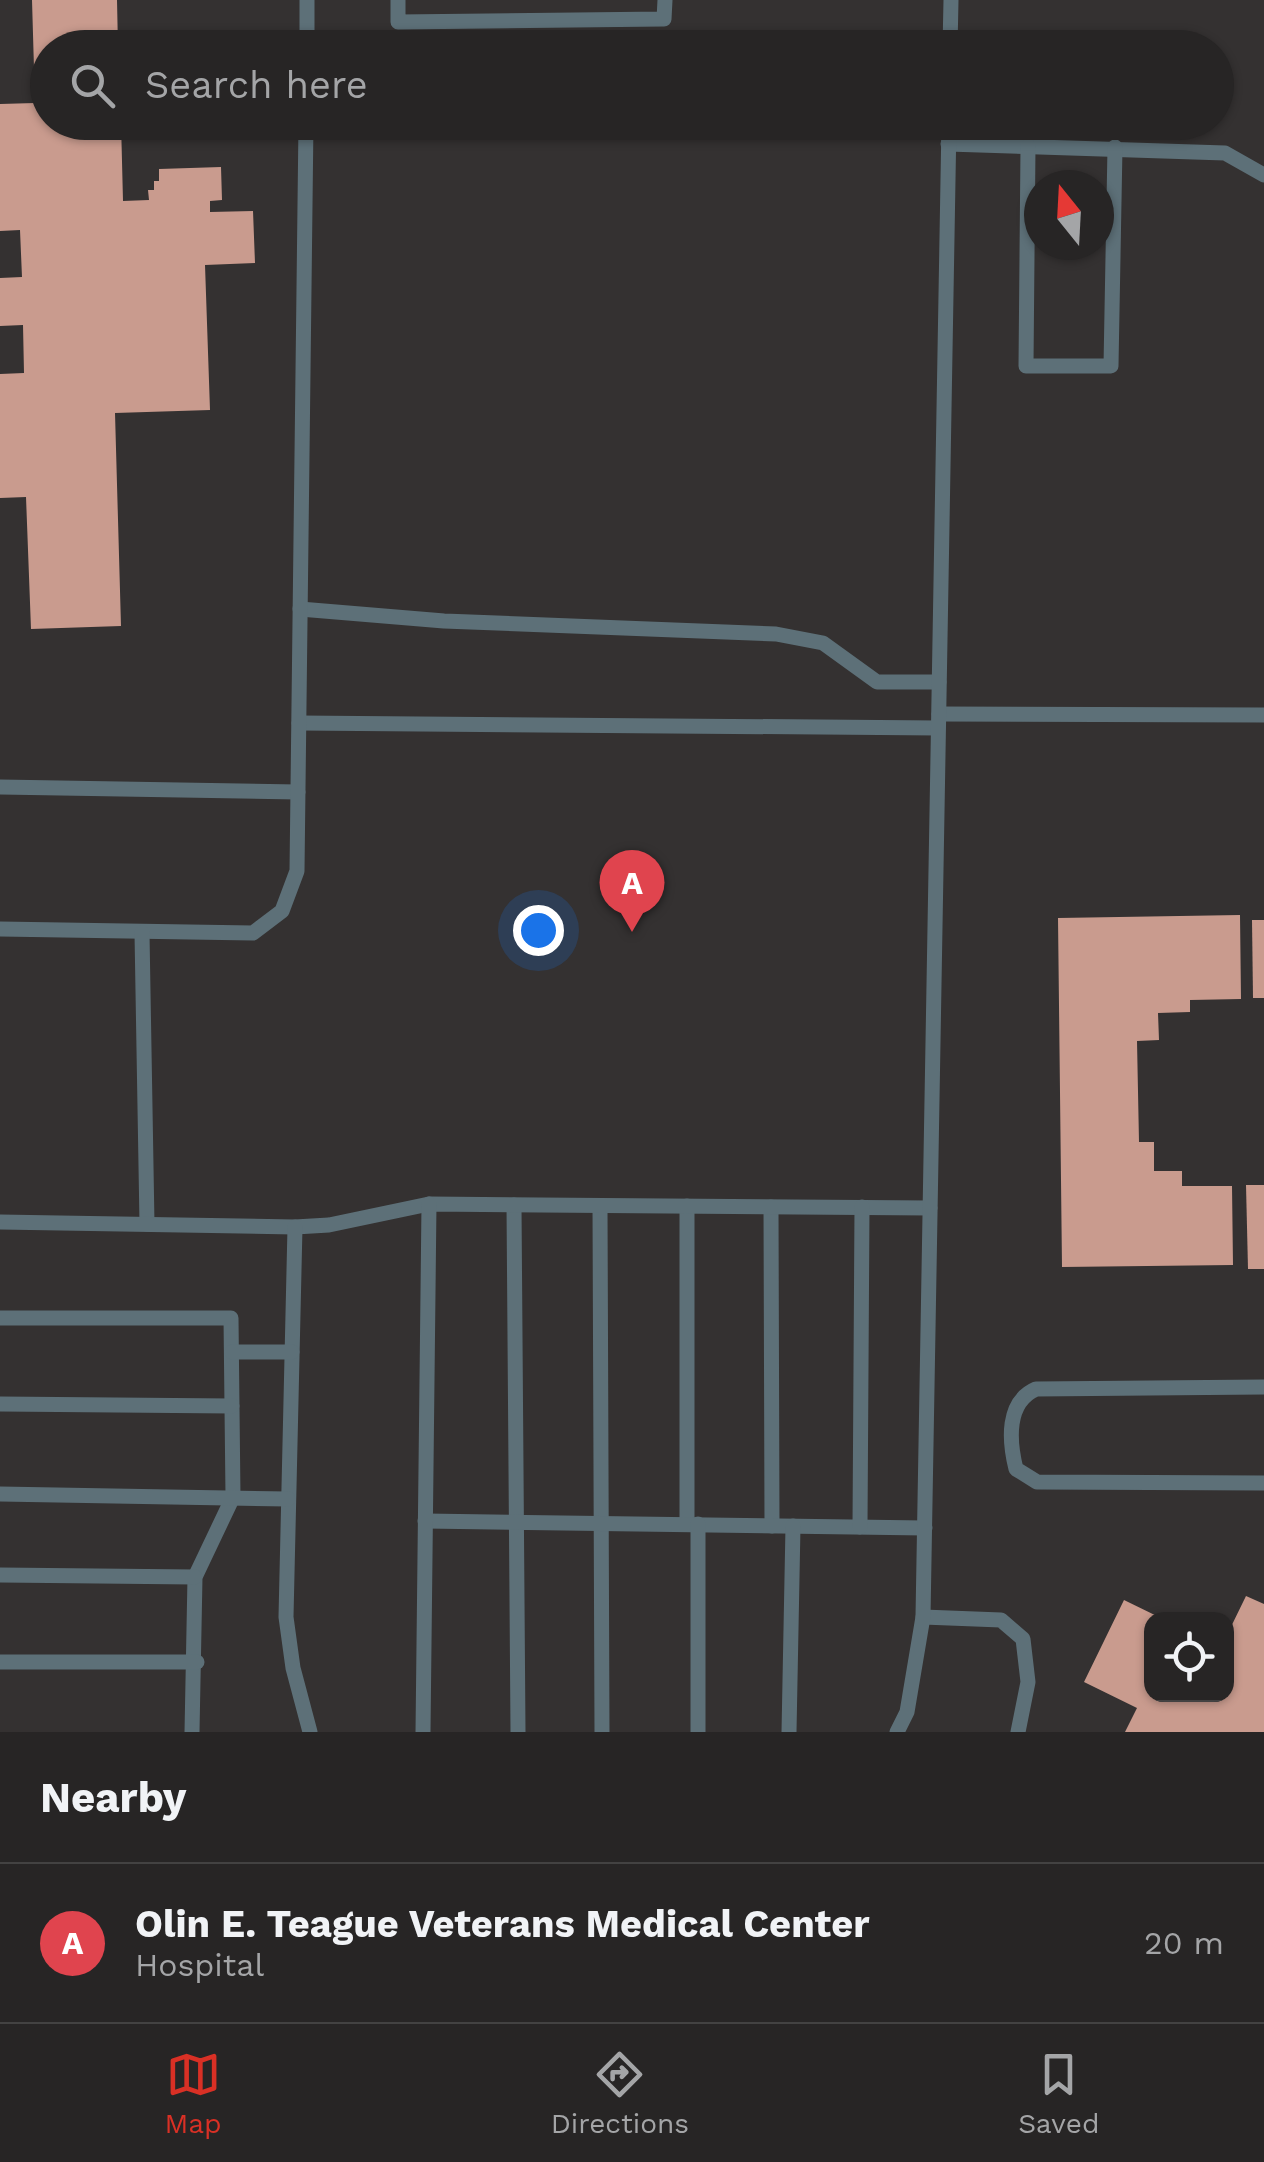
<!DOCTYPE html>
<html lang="en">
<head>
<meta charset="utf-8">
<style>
	:root { --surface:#272525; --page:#333132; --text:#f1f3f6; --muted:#a4a5a7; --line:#434242; --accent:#d93025 }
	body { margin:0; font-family:"Work Sans",sans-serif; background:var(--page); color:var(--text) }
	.controls { position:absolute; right:30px; bottom:30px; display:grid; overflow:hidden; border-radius:20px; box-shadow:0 2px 8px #0004 }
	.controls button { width:90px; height:90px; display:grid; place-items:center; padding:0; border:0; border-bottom:2px solid var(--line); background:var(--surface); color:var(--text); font:50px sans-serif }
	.compass { position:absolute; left:1024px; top:170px; width:90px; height:90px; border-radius:50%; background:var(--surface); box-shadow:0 2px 8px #0004; rotate:342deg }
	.you { position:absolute; left:538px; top:930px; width:35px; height:35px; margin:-25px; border:8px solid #fff; border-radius:50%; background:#1a73e8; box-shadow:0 0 0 15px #1a73e833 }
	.badge { display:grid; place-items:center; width:65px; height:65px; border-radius:50%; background:var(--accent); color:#fff; font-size:32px; font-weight:700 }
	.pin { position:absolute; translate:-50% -82px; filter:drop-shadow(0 2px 5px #0008) }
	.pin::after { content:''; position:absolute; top:52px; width:35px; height:30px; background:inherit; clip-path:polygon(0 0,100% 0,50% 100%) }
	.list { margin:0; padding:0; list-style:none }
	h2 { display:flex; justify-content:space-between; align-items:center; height:130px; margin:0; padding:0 40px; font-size:42px }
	h2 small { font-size:32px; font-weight:400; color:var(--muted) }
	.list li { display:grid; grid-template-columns:65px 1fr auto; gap:30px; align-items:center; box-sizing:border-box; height:160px; padding:0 40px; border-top:2px solid var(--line) }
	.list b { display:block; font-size:38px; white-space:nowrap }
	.list p { margin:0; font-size:32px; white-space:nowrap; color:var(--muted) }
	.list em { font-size:32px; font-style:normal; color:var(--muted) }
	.icon { flex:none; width:55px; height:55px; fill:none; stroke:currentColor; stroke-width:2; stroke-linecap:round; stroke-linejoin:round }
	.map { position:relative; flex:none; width:1264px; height:1732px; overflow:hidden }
	.search { position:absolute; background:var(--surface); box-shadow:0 2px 8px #0004; left:30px; right:30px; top:30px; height:110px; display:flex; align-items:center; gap:25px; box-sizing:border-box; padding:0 35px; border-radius:55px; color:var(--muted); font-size:38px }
	.sheet { height:290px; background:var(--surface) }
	nav { display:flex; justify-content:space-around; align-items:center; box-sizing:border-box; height:140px; border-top:2px solid var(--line); background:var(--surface); font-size:28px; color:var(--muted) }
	nav a { display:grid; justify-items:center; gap:5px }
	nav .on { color:var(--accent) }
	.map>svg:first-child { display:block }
</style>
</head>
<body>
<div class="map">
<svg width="1264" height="1732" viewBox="0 0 1264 1732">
	<rect width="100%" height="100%" fill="#343131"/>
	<!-- building -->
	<g fill="#c99b8e">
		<path d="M32 0H117L118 48H48V122H121L123 201 149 200 148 190H154V181H159V169L221 167 222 200 210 201V212L253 211 255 263 205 265 210 410 115 413 121 626 31 629 26 497 0 498V374L24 373 23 325 0 326V278L22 277 20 230 0 231V104L35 103Z"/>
		<path d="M1240 915 1241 999 1190 1000V1012L1158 1013 1159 1040 1137 1041 1139 1142H1154V1171H1182V1186H1232L1233 1265 1062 1267 1058 918Z"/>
		<path d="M1252 920H1264V998H1253Z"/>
		<path d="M1246 1185H1264V1269H1248Z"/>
		<path d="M1246 1596 1264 1604V1732H1125L1137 1708 1084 1682 1124 1600 1165 1620H1152V1694H1226V1637Z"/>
	</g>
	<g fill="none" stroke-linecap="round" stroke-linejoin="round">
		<!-- service -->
		<g stroke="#5d7078" stroke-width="15">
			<path d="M398 0V22L664 19 665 0"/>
			<path d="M307 48V0"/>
			<path d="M950 48 951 0"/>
			<path d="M948 144 1225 153 1264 175"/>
			<path d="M1028 146 1026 366H1111L1115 147"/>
			<path d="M300 609 444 621 776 634 823 643 877 682H939"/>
			<path d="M939 714 1264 715"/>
			<path d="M299 723 938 728"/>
			<path d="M0 787 298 792"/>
			<path d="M0 929 253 933 282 911 297 871 306 122"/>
			<path d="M142 933 147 1224"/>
			<path d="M514 1205 518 1732"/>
			<path d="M600 1206 602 1732"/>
			<path d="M687 1206V1524"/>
			<path d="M771 1207 772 1526"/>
			<path d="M0 1222 295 1227 329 1225 429 1204 930 1208"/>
			<path d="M295 1227 286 1617 293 1668 310 1732"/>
			<path d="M0 1318H231L233 1497 195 1577 192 1732"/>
			<path d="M232 1352H292"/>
			<path d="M1264 1387 1036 1389C1006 1402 1009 1441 1016 1469L1037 1482 1264 1483"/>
			<path d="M0 1404 232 1406"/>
			<path d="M0 1494 288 1499"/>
			<path d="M425 1521 925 1528"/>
			<path d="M860 1527 862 1207"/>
			<path d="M0 1575 195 1577"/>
			<path d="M923 1617 1001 1620 1023 1639 1028 1682 1018 1732"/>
			<path d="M0 1662H197"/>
			<path d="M423 1732 429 1204"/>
			<path d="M698 1732V1524"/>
			<path d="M789 1732 793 1526"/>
			<path d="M897 1732 907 1712 923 1617 949 122"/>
		</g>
	</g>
</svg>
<div class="controls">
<button><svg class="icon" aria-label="locate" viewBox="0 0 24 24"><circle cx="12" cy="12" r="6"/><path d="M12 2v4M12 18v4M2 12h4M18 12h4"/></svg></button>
</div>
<svg class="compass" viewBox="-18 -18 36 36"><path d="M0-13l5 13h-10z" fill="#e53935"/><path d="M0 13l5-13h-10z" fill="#a4a5a7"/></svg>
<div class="you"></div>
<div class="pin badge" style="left:632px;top:932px;background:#e0444e">A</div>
<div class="search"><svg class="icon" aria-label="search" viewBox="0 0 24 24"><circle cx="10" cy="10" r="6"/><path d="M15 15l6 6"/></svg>Search here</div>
</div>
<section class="sheet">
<h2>Nearby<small></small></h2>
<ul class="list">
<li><span class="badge" style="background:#e0444e">A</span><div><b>Olin E. Teague Veterans Medical Center</b><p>Hospital</p></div><em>20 m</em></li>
</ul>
</section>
<nav>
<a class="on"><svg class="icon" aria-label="map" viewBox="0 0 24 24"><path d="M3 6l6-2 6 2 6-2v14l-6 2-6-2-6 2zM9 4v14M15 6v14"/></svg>Map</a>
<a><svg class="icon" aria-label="directions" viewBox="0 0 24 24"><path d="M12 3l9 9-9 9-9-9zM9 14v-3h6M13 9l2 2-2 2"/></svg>Directions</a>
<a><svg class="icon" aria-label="saved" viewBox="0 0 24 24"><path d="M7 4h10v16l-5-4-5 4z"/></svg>Saved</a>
</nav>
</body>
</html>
